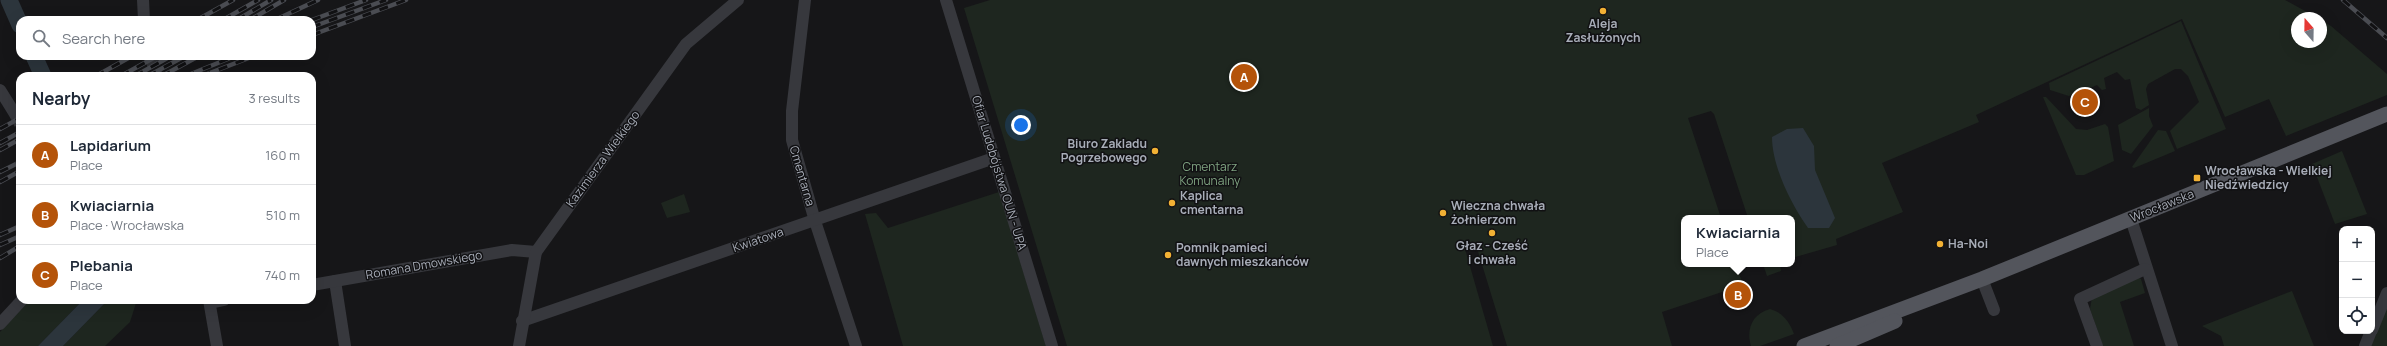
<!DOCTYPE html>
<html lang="en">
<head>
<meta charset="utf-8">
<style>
	:root { --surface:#fff; --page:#f6f6f7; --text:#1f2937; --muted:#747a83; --line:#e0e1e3; --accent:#b45309 }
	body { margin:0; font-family:Manrope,sans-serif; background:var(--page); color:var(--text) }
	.controls { position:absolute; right:12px; bottom:12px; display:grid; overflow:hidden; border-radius:8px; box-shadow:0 4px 16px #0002 }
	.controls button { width:36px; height:36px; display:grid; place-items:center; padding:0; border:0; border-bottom:1px solid var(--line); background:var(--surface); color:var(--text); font:20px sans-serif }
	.compass { position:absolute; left:2291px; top:12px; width:36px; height:36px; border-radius:50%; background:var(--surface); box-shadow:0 4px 16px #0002; rotate:340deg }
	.you { position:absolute; left:1021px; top:125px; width:14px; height:14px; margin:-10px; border:3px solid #fff; border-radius:50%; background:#1a73e8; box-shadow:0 0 0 6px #1a73e833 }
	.badge { display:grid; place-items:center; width:26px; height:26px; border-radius:50%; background:var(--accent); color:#fff; font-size:13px; font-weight:700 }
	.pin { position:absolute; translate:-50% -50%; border:2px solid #fff; box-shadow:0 1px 4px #0006 }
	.popup { position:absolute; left:1681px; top:215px; width:114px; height:52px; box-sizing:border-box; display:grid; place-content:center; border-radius:8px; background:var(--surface); filter:drop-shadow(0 1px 3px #0005); font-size:13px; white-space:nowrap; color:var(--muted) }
	.popup b { font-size:15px; color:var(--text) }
	.popup::after { content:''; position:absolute; left:50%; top:100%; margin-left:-8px; border:8px solid transparent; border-top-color:var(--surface) }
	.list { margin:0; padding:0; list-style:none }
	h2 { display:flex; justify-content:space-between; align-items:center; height:52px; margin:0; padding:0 16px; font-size:17px }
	h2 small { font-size:13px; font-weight:400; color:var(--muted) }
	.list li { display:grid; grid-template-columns:26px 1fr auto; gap:12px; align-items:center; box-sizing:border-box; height:60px; padding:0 16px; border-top:1px solid var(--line) }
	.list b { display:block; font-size:15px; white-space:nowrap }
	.list p { margin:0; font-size:13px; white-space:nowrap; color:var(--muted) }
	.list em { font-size:13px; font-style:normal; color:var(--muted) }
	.icon { flex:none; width:22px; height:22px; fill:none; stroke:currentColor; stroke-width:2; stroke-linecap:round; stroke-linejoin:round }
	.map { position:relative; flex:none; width:2387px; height:346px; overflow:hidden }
	.search { position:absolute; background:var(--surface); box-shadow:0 4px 16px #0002; left:16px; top:16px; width:300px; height:44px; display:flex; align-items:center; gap:10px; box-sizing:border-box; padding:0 14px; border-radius:12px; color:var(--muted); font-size:15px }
	.panel { position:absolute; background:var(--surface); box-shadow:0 4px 16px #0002; left:16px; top:72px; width:300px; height:232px; border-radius:12px }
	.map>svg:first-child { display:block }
</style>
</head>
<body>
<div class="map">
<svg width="2387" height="346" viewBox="0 0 2387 346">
	<rect width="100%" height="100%" fill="#161618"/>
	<!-- green -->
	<g fill="#1e261f">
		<path d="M990 0H2285L2318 18H2297V42H2321V20L2331 26 2387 74V95L2286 136 2269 99 2225 117 2182 19 1976 115 1979 122 1882 163 1903 212 1836 239 1837 245 1792 258V218H1748L1714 114 1711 111 1688 118 1721 218H1684V264H1736L1743 285 1662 312 1672 346H1507L1476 245 1470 242 1469 239 1463 242 1493 346H1067L964 8Z"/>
		<path d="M2181 21 2226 129 2177 149 2170 131 2199 102 2188 76 2181 69H2175L2148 84 2146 89 2149 105 2141 110 2136 108 2130 79 2125 80 2117 72 2104 78 2106 89 2102 90 2097 85 2090 88 2091 94 2087 96 2082 89 2069 96 2050 90 2049 83Z"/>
		<path d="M2043 97H2046L2076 129 2087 130 2105 124 2108 127 2114 161 2084 175H2076Z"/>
		<path d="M2149 108V116L2153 126 2131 154 2122 150 2118 125Z"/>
		<path d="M2158 130 2166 131 2175 151 2134 168 2132 167Z"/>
		<path d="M2342 151 2367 214 2335 224 2312 164Z"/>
		<path d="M999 192 1046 346H903L865 214 876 213 888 228Z"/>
		<path d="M684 194 690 212 667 218 661 203Z"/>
		<path d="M1763 264H1780L1781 271 1767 276Z"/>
		<path d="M2138 277 2141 279 2145 293 2120 302 2134 346H2103L2090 309 2092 297Z"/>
		<path d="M2292 291 2314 346H2224L2221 336 2202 326Z"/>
		<path d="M30 300H83L38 346H0V332Z"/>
		<path d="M108 300H137L130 322 105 346H63Z"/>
		<path d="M2387 302V346H2369Z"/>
		<path d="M1770 309C1783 313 1789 321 1794 334L1760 346H1751C1746 329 1752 314 1770 309Z"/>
	</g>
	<!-- water -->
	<g fill="#2c353c">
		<path d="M1803 128 1814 146 1815 170 1835 218 1829 228H1808C1791 204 1772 166 1772 137L1787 129Z"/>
		<path d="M83 300H108L63 346H38Z"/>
	</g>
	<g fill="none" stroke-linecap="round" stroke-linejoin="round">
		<!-- river -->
		<g stroke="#2c353c" stroke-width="17">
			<path d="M9 0 20 25"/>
			<path d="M34 56 43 76"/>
		</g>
		<!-- minor-tunnel -->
		<g stroke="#333438" stroke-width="12" stroke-dasharray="12 6" stroke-linecap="butt">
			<path d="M150 56 157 76"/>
			<path d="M15 114 20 124"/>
		</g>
		<!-- minor -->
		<g stroke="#37383d" stroke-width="12">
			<path d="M143 0 144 20"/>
			<path d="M805 0 792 111V140L815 221 856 346"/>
			<path d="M946 0 1052 346"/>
			<path d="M0 90 15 114"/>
			<path d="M2131 219 2172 346"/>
			<path d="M1982 279 1994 310"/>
			<path d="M335 281 345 346"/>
			<path d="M312 285 512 250 536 252"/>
			<path d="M209 300 217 346"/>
			<path d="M210 303 224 300"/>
			<path d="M522 321 994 158"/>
			<path d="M0 324 22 300"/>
			<path d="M2372 330 2387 293"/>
			<path d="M519 346 536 252 686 44 738 0"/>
			<path d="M2097 346 2080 299 2145 269"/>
			<path d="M2365 346 2371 331"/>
		</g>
		<!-- major -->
		<g stroke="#53555c" stroke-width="15">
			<path d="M1804 346 1982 279 2387 114"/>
			<path d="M1837 346 1895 321"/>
		</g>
		<!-- rail casing -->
		<g stroke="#4a4c52" stroke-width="4.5">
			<g id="rail">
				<path d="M2343 0 2387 38"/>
				<path d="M197 20 233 0"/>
				<path d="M223 20 258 0"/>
				<path d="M237 20 271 0"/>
				<path d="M250 20 284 0"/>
				<path d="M275 20 318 0"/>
				<path d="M312 20 366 0"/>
				<path d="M312 27 386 0"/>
				<path d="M312 35 406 0"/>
				<path d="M96 76 132 56"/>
				<path d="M121 76 157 56"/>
				<path d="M135 76 171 56"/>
				<path d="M148 76 185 56"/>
				<path d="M162 76 199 56"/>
				<path d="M186 76 235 56"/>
				<path d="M202 76 254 56"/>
				<path d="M0 129 20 118"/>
				<path d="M0 143 20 132"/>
				<path d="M0 150 20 139"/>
				<path d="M0 172 20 162"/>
				<path d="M0 182 20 171"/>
				<path d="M0 235 20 226"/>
				<path d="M0 245 20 236"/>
				<path d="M0 258 20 246"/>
			</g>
		</g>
		<!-- rail -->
		<use href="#rail" stroke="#111113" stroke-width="3" stroke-dasharray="9" stroke-linecap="butt"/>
	</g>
	<!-- markers -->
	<g fill="#f2b134" stroke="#111113" stroke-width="1.5">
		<circle cx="1603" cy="11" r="4"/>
		<circle cx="1155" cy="151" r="4"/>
		<rect x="2193" y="174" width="8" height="8" rx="2"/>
		<circle cx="1172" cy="203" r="4"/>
		<circle cx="1443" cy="213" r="4"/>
		<circle cx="1492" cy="233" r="4"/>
		<circle cx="1940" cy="244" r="4"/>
		<circle cx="1168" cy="255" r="4"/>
	</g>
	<g text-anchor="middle" stroke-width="3" stroke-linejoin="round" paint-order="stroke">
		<!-- poi labels -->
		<g font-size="12" font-weight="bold" fill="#a8adb8" stroke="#111113" text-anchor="start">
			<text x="1603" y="28" text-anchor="middle">Aleja<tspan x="1603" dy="14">Zasłużonych</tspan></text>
			<text x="1147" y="148" text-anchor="end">Biuro Zakladu<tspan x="1147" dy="14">Pogrzebowego</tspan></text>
			<text x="2205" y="175">Wrocławska - Wielkiej<tspan x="2205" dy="14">Niedźwiedzicy</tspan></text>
			<text x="1180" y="200">Kaplica<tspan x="1180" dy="14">cmentarna</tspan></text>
			<text x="1451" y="210">Wieczna chwała<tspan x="1451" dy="14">żołnierzom</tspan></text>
			<text x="1948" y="248">Ha-Noi</text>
			<text x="1492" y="250" text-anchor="middle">Głaz - Cześć<tspan x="1492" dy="14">i chwała</tspan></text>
			<text x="1176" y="252">Pomnik pamieci<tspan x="1176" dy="14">dawnych mieszkańców</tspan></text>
		</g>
		<!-- street labels -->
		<g font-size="12" fill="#a8adb8" stroke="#111113">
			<text transform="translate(603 159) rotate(-54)" y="4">Kazimierza Wielkiego</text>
			<text transform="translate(999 173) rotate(73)" y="4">Ofiar Ludobójstwa OUN - UPA</text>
			<text transform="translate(802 176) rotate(74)" y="4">Cmentarna</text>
			<text transform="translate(2162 206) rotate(-22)" y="4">Wrocławska</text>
			<text transform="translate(758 240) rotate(-19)" y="4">Kwiatowa</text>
			<text transform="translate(424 265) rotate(-10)" y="4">Romana Dmowskiego</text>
		</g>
		<!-- park labels -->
		<g font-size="12" fill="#7fa381" stroke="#111113">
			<text x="1210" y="171">Cmentarz<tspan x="1210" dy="14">Komunalny</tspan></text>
		</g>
	</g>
</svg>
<div class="controls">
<button>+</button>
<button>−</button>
<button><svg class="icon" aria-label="locate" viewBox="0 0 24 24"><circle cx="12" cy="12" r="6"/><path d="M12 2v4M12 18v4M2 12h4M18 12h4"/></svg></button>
</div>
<svg class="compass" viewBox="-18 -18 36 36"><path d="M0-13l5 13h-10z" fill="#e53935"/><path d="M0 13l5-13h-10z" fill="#747a83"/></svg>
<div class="you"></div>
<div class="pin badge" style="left:1244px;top:77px">A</div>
<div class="pin badge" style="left:1738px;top:295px">B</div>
<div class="popup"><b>Kwiaciarnia</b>Place</div>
<div class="pin badge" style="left:2085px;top:102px">C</div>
<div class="search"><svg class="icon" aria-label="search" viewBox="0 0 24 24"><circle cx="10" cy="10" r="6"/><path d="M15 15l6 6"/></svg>Search here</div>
<section class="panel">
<h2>Nearby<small>3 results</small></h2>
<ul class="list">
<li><span class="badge">A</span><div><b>Lapidarium</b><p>Place</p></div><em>160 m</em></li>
<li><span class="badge">B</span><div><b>Kwiaciarnia</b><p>Place · Wrocławska</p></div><em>510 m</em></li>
<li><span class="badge">C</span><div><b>Plebania</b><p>Place</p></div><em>740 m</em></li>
</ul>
</section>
</div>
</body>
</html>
